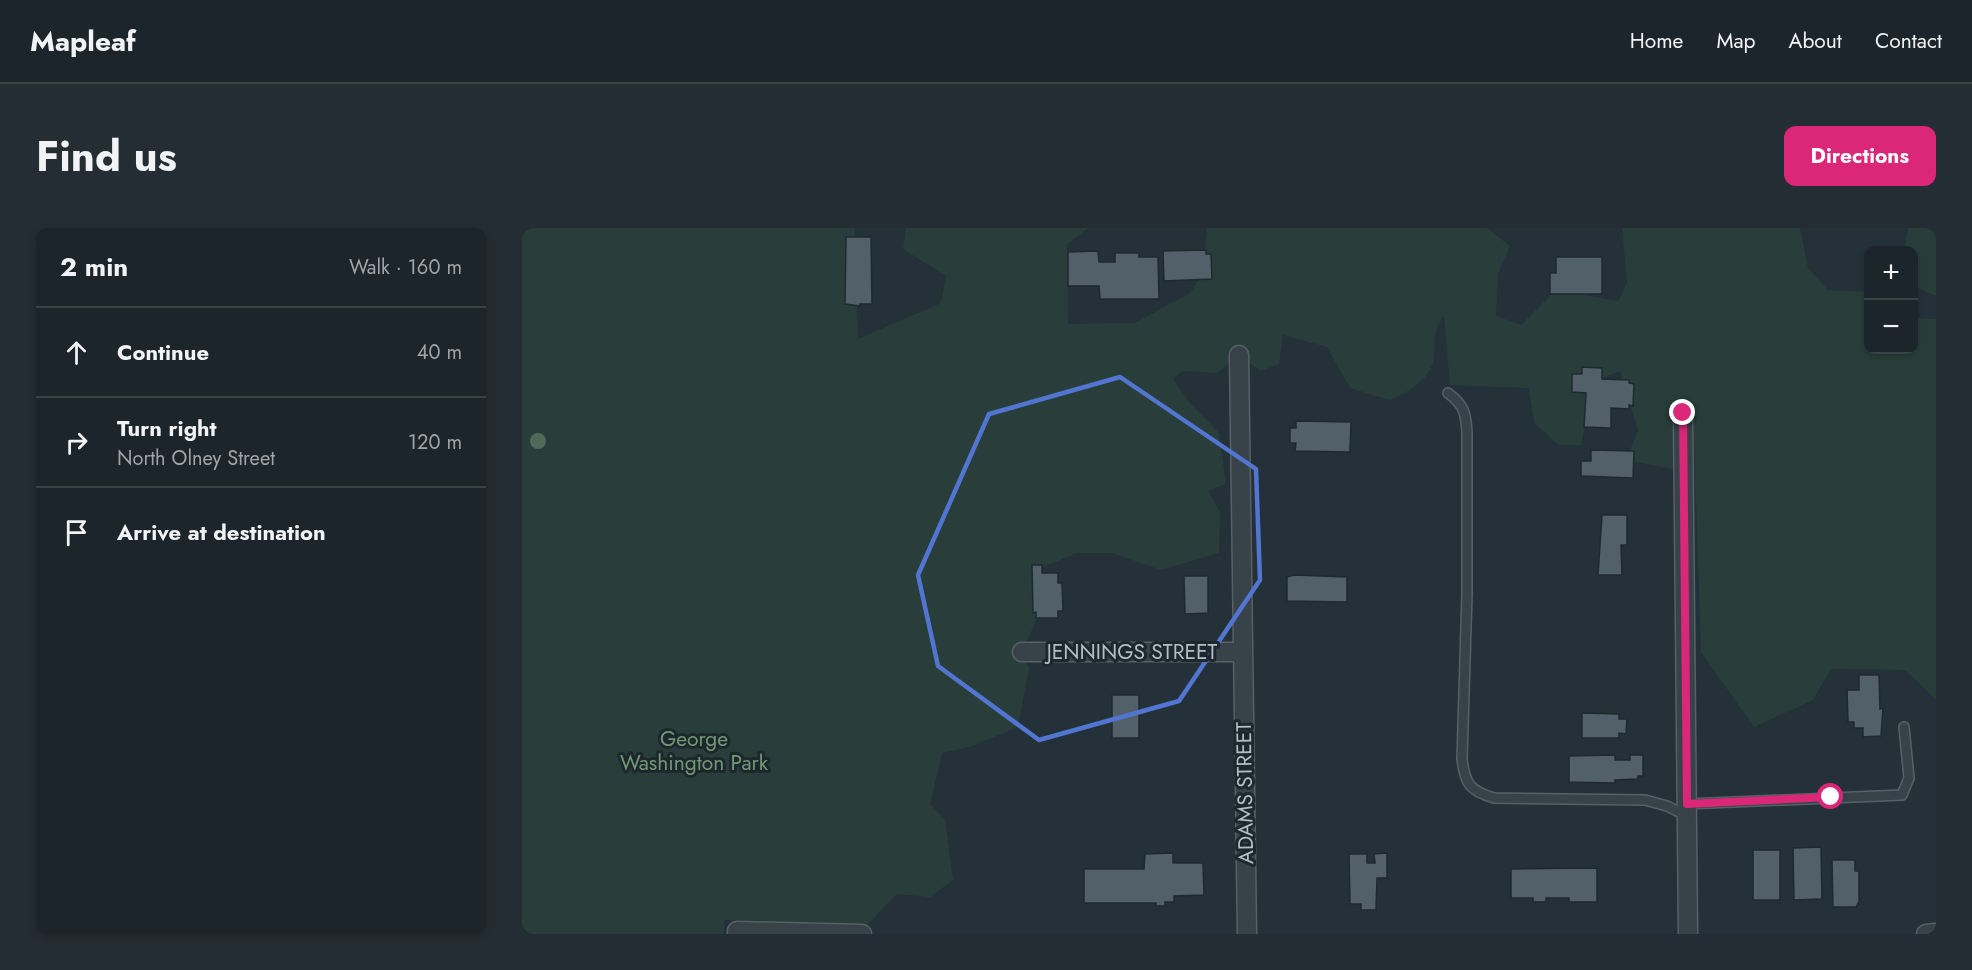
<!DOCTYPE html>
<html lang="en">
<head>
<meta charset="utf-8">
<style>
	:root { --surface:#1b252b; --page:#242d33; --text:#f1f3f6; --muted:#a0a5a9; --line:#394247; --accent:#db2777 }
	body { margin:0; font-family:Jost,sans-serif; background:var(--page); color:var(--text) }
	.controls { position:absolute; right:18px; top:18px; display:grid; overflow:hidden; border-radius:12px; box-shadow:0 3px 9px #0003 }
	.controls button { width:54px; height:54px; display:grid; place-items:center; padding:0; border:0; border-bottom:2px solid var(--line); background:var(--surface); color:var(--text); font:30px sans-serif }
	.stop { position:absolute; width:18px; height:18px; margin:-14px; border:4px solid #db2777; border-radius:50%; background:#fff }
	.stop.end { background:#db2777; border-color:#fff; box-shadow:0 2px 6px #0008 }
	.list { margin:0; padding:0; list-style:none }
	h2 { display:flex; justify-content:space-between; align-items:center; height:78px; margin:0; padding:0 24px; font-size:26px }
	h2 small { font-size:20px; font-weight:400; color:var(--muted) }
	.list li { display:grid; grid-template-columns:39px 1fr auto; gap:18px; align-items:center; box-sizing:border-box; height:90px; padding:0 24px; border-top:2px solid var(--line) }
	.list b { display:block; font-size:22px; white-space:nowrap }
	.list p { margin:0; font-size:20px; white-space:nowrap; color:var(--muted) }
	.list em { font-size:20px; font-style:normal; color:var(--muted) }
	.icon { flex:none; width:33px; height:33px; fill:none; stroke:currentColor; stroke-width:2; stroke-linecap:round; stroke-linejoin:round }
	.map { position:relative; flex:none; width:1414px; height:706px; overflow:hidden; border-radius:12px }
	header { display:flex; align-items:center; gap:36px; box-sizing:border-box; height:84px; padding:0 30px; background:var(--surface); border-bottom:2px solid var(--line) }
	header strong { font-size:28px }
	nav { display:flex; gap:33px; margin-inline-start:auto; font-size:21px }
	.intro { display:flex; align-items:center; justify-content:space-between; box-sizing:border-box; height:144px; padding:0 36px }
	h1 { margin:0; font-size:42px }
	.button { padding:15px 27px; border-radius:12px; background:var(--accent); color:#fff; font-size:21px; font-weight:700 }
	main { display:flex; gap:36px; padding:0 36px }
	aside { flex:1; background:var(--surface); border-radius:12px; box-shadow:0 3px 9px #0003 }
	.map>svg:first-child { display:block }
</style>
</head>
<body>
<header>
<strong>Mapleaf</strong>
<nav><a>Home</a><a>Map</a><a>About</a><a>Contact</a></nav>
</header>
<div class="intro"><h1>Find us</h1><a class="button">Directions</a></div>
<main>
<aside>
<h2>2 min<small>Walk · 160 m</small></h2>
<ul class="list">
<li><svg class="icon" aria-label="ahead" viewBox="0 0 24 24"><path d="M12 20V5M6 11l6-6 6 6"/></svg><div><b>Continue</b></div><em>40 m</em></li>
<li><svg class="icon" aria-label="right" viewBox="0 0 24 24"><path d="M7 20v-9h11M14 6l5 5-5 5"/></svg><div><b>Turn right</b><p>North Olney Street</p></div><em>120 m</em></li>
<li><svg class="icon" aria-label="arrive" viewBox="0 0 24 24"><path d="M6 21V4h12l-3 4 3 4H6"/></svg><div><b>Arrive at destination</b></div></li>
</ul>
</aside>
<div class="map">
<svg width="1414" height="706" viewBox="0 0 1414 706">
	<rect width="100%" height="100%" fill="#243139"/>
	<!-- green -->
	<g fill="#293e3a">
		<path d="M0 0H333L336 111 419 75 424 48 381 21 384 0H566L545 16 546 96 613 95 668 65 681 46 685 0H965L988 18 976 46 974 88 999 97 1034 62 1096 73 1105 55 1100 0H1278L1286 40 1306 62 1346 64V122H1392V90L1414 91V472L1383 442 1309 441 1291 472 1232 499 1179 424 1171 179H1154L1151 241 1104 232 1116 202 1098 143 1073 153 1059 217H1037L1012 195 1007 160 928 157 922 88C909 107 914 107 912 128 910 152 886 164 868 172L828 160 805 119 761 107 757 136 739 143 717 128 695 145 660 143 651 151 668 175 697 205 704 256 686 263 698 284 697 325 639 342 590 325H554L520 340 517 386 500 424 507 440 496 499 451 518 420 525 408 577 423 591 431 652 408 669 375 666 346 696 202 692V706H0Z"/>
		<path d="M1386 0H1414V68L1392 58V22H1382Z"/>
	</g>
	<!-- building -->
	<g fill="#526069" stroke="#1f2930" stroke-width="1.5">
		<path d="M324 9H349L350 76H338V78L323 76Z"/>
		<path d="M684 22V26H689L690 51 642 53 641 23Z"/>
		<path d="M576 23 577 34H593V25H617V29H636L637 71H578L577 58H546V24Z"/>
		<path d="M1034 29H1080V66H1028V45H1034Z"/>
		<path d="M1060 139 1080 140V151L1107 152V155L1112 156 1111 178 1107 177V181L1089 180V200L1062 199 1064 165 1050 164V146H1060Z"/>
		<path d="M774 193 829 194 828 224 773 223 774 215H768V200H774Z"/>
		<path d="M1069 222 1112 223 1111 250 1059 248V233H1069Z"/>
		<path d="M1080 287H1105V317H1099L1100 347H1076Z"/>
		<path d="M510 337H520V345H536V355H540L541 383H536V390H514V384L511 385Z"/>
		<path d="M772 347 825 349V374L765 373V349Z"/>
		<path d="M662 348H686V385L663 386Z"/>
		<path d="M1337 447H1357L1358 481 1361 480 1359 508 1341 509V500H1332V494H1326L1325 462H1337Z"/>
		<rect x="590" y="467" width="27" height="43"/>
		<path d="M1060 485 1097 486V491H1105L1104 506 1097 505V510H1060Z"/>
		<path d="M1093 527V532H1108V527H1121V548H1116V551L1093 552V555L1047 554V528Z"/>
		<path d="M1299 619 1300 671 1272 672 1271 620Z"/>
		<rect x="1231" y="622" width="27" height="50"/>
		<path d="M651 625V635H681L682 667 652 668V674H643V678H634V675H562V641H622L623 626Z"/>
		<path d="M865 625V650H855L854 682H839V676H828L827 626H845V635H853L852 626Z"/>
		<path d="M1310 632H1333V643H1337V674L1334 679H1311Z"/>
		<path d="M1075 640V674H1047V670H1024V674H1011V670H989V641Z"/>
	</g>
	<g fill="none" stroke-linecap="round" stroke-linejoin="round">
		<!-- lane casing -->
		<g stroke="#566067" stroke-width="12">
			<g id="lane">
				<path d="M926 165C942 177 944 185 945 205V366L940 531C943 556 948 563 972 570L1123 572 1145 578 1165 588"/>
				<path d="M1165 576 1380 567 1387 550 1382 499"/>
			</g>
		</g>
		<!-- street casing -->
		<g stroke="#566067" stroke-width="21">
			<g id="street">
				<path d="M717 127 725 706"/>
				<path d="M1161 185 1166 706"/>
				<path d="M500 424H720"/>
				<path d="M215 706V703L340 706"/>
				<path d="M1404 706 1414 705"/>
			</g>
		</g>
		<!-- lane -->
		<use href="#lane" stroke="#384249" stroke-width="9"/>
		<!-- street -->
		<use href="#street" stroke="#384249" stroke-width="18"/>
	</g>
	<!-- trees -->
	<circle fill="#4f6a59" cx="16" cy="213" r="8"/>
	<g fill="none" stroke-linecap="round" stroke-linejoin="round">
		<!-- route -->
		<path stroke="#db2777" stroke-width="8" d="M1161 185 1165 576 1309 569"/>
	</g>
	<!-- marked area -->
	<path fill="none" stroke="#5275d1" stroke-width="4.5" stroke-linejoin="round" d="M598 149 734 241 738 352 657 473 517 512 416 438 396 347 467 186Z"/>
	<g text-anchor="middle" stroke-width="6" stroke-linejoin="round" paint-order="stroke">
		<!-- street labels -->
		<g font-size="21" fill="#b3bdc5" stroke="#1d272e">
			<text x="610" y="431">JENNINGS STREET</text>
			<text transform="translate(723 565) rotate(-91)" y="7">ADAMS STREET</text>
		</g>
		<!-- park labels -->
		<g font-size="21" fill="#739974" stroke="#1d272e">
			<text x="172" y="518">George<tspan x="172" dy="24">Washington Park</tspan></text>
		</g>
	</g>
</svg>
<div class="controls">
<button>+</button>
<button>−</button>
</div>
<div class="stop" style="left:1309px;top:569px"></div>
<div class="stop end" style="left:1161px;top:185px"></div>
</div>
</main>
</body>
</html>
